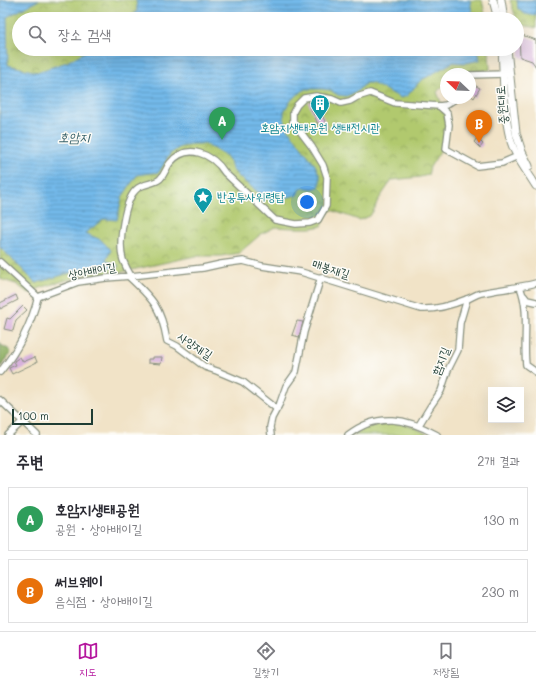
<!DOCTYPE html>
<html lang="ko">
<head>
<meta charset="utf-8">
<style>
	:root { --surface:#fff; --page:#f7f7f7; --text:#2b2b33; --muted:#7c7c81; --line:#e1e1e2; --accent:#b5179e }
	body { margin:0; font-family:Mali,"Poor Story",sans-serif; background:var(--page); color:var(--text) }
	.controls { position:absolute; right:12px; bottom:12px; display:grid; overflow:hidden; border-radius:0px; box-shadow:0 4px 16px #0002 }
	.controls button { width:36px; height:36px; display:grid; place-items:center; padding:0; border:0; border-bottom:1px solid var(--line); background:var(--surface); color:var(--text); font:20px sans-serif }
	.compass { position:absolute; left:440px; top:68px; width:36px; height:36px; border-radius:50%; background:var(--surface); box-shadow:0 4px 16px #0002; rotate:293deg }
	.scale { position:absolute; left:12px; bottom:10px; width:81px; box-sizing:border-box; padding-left:4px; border:2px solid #1f3d34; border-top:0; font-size:11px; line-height:14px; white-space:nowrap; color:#1f3d34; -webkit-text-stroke:3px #fdfcf7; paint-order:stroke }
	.you { position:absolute; left:307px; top:202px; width:14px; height:14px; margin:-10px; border:3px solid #fff; border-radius:50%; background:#1a73e8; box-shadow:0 0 0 6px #1a73e833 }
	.badge { display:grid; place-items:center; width:26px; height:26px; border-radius:50%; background:var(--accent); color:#fff; font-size:13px; font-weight:700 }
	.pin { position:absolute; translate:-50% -33px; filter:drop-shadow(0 1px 2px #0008) }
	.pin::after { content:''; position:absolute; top:21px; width:14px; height:12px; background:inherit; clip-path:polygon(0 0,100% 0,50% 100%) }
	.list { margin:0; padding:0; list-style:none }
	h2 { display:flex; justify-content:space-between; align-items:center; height:52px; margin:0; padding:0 16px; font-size:17px }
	h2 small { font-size:13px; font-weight:400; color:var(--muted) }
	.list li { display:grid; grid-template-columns:26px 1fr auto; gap:12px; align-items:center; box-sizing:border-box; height:64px; margin:0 8px 8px; padding:0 8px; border:1px solid var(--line); border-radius:0px }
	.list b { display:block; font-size:15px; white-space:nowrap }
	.list p { margin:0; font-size:13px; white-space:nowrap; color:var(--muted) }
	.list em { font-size:13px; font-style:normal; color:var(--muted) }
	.icon { flex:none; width:22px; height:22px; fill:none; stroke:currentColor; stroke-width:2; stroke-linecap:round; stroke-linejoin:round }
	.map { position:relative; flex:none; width:536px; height:435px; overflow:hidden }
	.search { position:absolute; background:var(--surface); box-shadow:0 4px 16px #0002; left:12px; right:12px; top:12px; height:44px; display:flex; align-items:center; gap:10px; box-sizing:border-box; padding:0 14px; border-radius:22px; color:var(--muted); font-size:15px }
	.sheet { height:196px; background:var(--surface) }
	nav { display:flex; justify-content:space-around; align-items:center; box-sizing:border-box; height:56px; border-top:1px solid var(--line); background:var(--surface); font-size:11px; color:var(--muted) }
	nav a { display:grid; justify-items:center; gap:2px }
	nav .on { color:var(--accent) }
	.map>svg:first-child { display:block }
</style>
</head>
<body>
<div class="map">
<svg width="536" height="435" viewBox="0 0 536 435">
	<defs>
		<pattern id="forest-firs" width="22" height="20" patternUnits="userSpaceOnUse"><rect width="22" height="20" fill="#8cad61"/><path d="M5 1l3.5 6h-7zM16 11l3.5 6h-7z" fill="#728e51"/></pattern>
		<pattern id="park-crowns" width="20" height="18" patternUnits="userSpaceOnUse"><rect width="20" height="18" fill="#b1c96e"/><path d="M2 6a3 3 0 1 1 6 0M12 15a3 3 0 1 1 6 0" fill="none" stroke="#8fa45b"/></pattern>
		<pattern id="water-rules" width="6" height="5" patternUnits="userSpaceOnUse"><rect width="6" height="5" fill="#73b9ea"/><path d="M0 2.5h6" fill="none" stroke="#5e98be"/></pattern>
	</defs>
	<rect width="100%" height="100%" fill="#fdfcf7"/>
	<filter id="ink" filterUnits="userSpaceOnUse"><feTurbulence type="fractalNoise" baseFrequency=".025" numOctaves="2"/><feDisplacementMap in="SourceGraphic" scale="8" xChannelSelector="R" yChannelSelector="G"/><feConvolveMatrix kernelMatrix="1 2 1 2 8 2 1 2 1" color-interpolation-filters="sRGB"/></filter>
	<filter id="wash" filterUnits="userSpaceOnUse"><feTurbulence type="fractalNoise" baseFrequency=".012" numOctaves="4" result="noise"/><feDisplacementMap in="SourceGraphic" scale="16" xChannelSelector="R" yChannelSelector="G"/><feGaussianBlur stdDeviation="0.9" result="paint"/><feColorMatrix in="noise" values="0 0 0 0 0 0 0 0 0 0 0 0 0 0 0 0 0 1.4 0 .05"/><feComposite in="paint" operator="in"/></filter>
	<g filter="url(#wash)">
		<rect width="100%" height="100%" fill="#f1e3c7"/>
		<!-- grass -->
		<path fill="#b1c96e" stroke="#688351" d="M393 422 412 426 429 435H353C366 427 378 423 393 422Z"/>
		<!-- forest -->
		<path fill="url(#forest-firs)" stroke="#56754a" d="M0 343 1 345 10 350 11 353 0 368Z"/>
		<!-- park -->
		<g fill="url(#park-crowns)" stroke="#688351">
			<path d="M0 0H482L486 19H19V49H489L490 70 456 72 454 74H446V83L437 92 445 113V131L442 148 430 167 428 175 420 177 392 180 377 202 375 208 370 216 359 220 331 210 326 215 322 226 311 228H293L275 227 261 234 239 253 221 256H195L113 274 84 275 40 288 28 293 16 284 3 280 0 278Z"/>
			<path d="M510 0H536V28L518 24Z"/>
		</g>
		<!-- water -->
		<g fill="url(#water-rules)" stroke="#497b8f">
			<path d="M0 0H39L7 17 8 65 37 72 67 62 90 49H478L480 60 466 63 453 62 420 81 407 96 401 98 372 83H366L355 93 346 96 338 95 330 90 322 89H305L292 99 284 111V119L288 129 315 165 320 176V186L313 189 304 187 299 190 297 195 285 198 275 196 267 199 240 178 232 169 230 161 226 156 205 144H192L180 147 170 154 159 172 137 175 122 197 117 220 104 219 85 233 101 240 111 250 106 260 119 266 99 271 79 270 36 283 0 247Z"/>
			<path d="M136 0H470L473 19H132L137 10Z"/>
			<path d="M517 0H536V16L525 14 518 9Z"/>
		</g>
		<g id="blocks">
			<!-- building -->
			<g fill="#d7b1dc">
				<path d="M519 34 536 40V67L532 61 520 57Z"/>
				<path d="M470 83 480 88 474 98 470 95Z"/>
				<path d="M315 100 328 128 321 131 308 102Z"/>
				<path d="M477 138 483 144 480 148 474 142Z"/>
				<path d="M16 295 18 300 0 309V303Z"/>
				<path d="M23 306 27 310 16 320 13 331 4 329 7 318 10 319Z"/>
				<path d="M297 321 303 322 299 337 292 335Z"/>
				<path d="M20 357 23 362 35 357 37 362 12 374 9 368 16 365 14 361Z"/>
				<path d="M153 357H162L161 364 148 363V359H153Z"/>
			</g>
		</g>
	</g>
	<g filter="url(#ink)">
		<use href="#blocks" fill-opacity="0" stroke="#88907e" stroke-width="1"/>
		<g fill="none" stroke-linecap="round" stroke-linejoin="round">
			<!-- minor casing -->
			<g stroke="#88907e" stroke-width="8">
				<g id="minor">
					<path d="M470 75 505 74"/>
					<path d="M439 106 447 113 449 125 446 149 477 166 502 163 518 156"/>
					<path d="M0 262 38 297 78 282 106 278 131 276C128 271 125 265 123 260 118 244 124 198 138 188 145 183 154 184 160 179 165 174 166 168 170 163 187 142 213 154 225 173L275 220 296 224 310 223 318 220 326 206 327 177 323 165 312 147 293 122V112L297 105 304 98 316 96 332 99 341 103 350 101 357 97 370 93 395 103 439 106 446 105 457 98"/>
					<path d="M128 276C153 299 161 307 167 341L177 346 205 367 217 371 243 382 277 409"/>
					<path d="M131 276 203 268 221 264 243 261 262 266 301 272 421 309C437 310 452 305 467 299 471 298 476 294 481 293 499 289 518 288 536 283"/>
					<path d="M520 287C530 312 523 339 526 365L536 372"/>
					<path d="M524 296 527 300 536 302"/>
					<path d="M0 372C18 350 31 325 38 297"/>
					<path d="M0 400 37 435"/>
					<path d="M419 425 430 407 441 391 448 370 458 350 460 323 467 299"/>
					<path d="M8 435 23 421"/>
					<path d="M271 435 270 427 272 418 280 403 286 386 296 372 304 332 321 277"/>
					<path d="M348 435C377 412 407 418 437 435"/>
				</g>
			</g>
			<!-- major casing -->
			<g stroke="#88907e" stroke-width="9">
				<g id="major">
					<path d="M493 0 498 19"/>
					<path d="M501 0 504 19"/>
					<path d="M502 49C504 77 503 111 510 138 514 155 527 171 536 186"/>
					<path d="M507 49 516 133 522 152 529 166"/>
				</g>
			</g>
			<!-- minor -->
			<use href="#minor" stroke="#fff" stroke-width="5.5"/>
			<!-- major -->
			<use href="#major" stroke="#fff" stroke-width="7"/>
		</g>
	</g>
	<!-- icons -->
	<defs>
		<g id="building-pin" transform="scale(1)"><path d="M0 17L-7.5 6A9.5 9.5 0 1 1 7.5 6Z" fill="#0f9aa8" stroke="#fdfcf7"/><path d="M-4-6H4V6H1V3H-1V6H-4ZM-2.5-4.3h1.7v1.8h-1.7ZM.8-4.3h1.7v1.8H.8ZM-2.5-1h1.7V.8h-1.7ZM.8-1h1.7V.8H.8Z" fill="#fff"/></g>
		<g id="sight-pin" transform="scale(1)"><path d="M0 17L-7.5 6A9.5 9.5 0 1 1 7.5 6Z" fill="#0f9aa8" stroke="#fdfcf7"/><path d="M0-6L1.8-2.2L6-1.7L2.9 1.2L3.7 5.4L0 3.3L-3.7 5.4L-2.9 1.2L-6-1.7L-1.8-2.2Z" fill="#fff"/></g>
	</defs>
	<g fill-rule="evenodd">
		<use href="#building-pin" x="320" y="104"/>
		<use href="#sight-pin" x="203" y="197"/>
	</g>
	<g text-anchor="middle" stroke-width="3" stroke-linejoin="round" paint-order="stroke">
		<!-- street labels -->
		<g font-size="12" fill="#1f3d34" stroke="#fdfcf7">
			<text transform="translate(502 105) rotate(-95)" y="4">중원대로</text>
			<text transform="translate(331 269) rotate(17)" y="4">매봉재길</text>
			<text transform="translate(92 271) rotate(-10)" y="4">상아배이길</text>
			<text transform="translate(195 346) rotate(33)" y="4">사양재길</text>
			<text transform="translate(441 361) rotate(-69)" y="4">함지길</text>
		</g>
		<!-- culture labels -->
		<g font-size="12" fill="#0d838f" stroke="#fdfcf7">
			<text x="320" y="132">호암지생태공원 생태전시관</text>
			<text x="217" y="201" text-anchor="start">반공투사위령탑</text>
		</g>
		<!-- water labels -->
		<g font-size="13" font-style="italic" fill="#38626b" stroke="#fdfcf7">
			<text x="74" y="142">호암지</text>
		</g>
	</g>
</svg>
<div class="controls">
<button><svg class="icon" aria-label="layers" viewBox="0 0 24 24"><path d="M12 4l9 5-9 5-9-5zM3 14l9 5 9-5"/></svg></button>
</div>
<svg class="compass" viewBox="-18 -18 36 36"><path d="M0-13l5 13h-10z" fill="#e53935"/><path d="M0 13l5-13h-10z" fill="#7c7c81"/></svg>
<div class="scale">100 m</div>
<div class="you"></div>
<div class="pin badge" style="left:222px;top:140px;background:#2e9e5b">A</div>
<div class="pin badge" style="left:479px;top:143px;background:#e8710a">B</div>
<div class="search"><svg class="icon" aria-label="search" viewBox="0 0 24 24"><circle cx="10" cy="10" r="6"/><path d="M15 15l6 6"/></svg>장소 검색</div>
</div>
<section class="sheet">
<h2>주변<small>2개 결과</small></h2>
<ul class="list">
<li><span class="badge" style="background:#2e9e5b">A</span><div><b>호암지생태공원</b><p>공원 · 상아배이길</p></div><em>130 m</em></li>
<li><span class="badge" style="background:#e8710a">B</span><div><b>써브웨이</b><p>음식점 · 상아배이길</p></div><em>230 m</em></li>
</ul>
</section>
<nav>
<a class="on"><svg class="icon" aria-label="map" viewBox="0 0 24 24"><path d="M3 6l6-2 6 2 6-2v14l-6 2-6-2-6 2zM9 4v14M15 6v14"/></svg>지도</a>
<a><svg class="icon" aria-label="directions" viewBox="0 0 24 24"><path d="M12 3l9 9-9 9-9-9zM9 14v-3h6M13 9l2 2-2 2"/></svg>길찾기</a>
<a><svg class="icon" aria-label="saved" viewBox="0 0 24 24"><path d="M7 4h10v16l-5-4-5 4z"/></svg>저장됨</a>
</nav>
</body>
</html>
